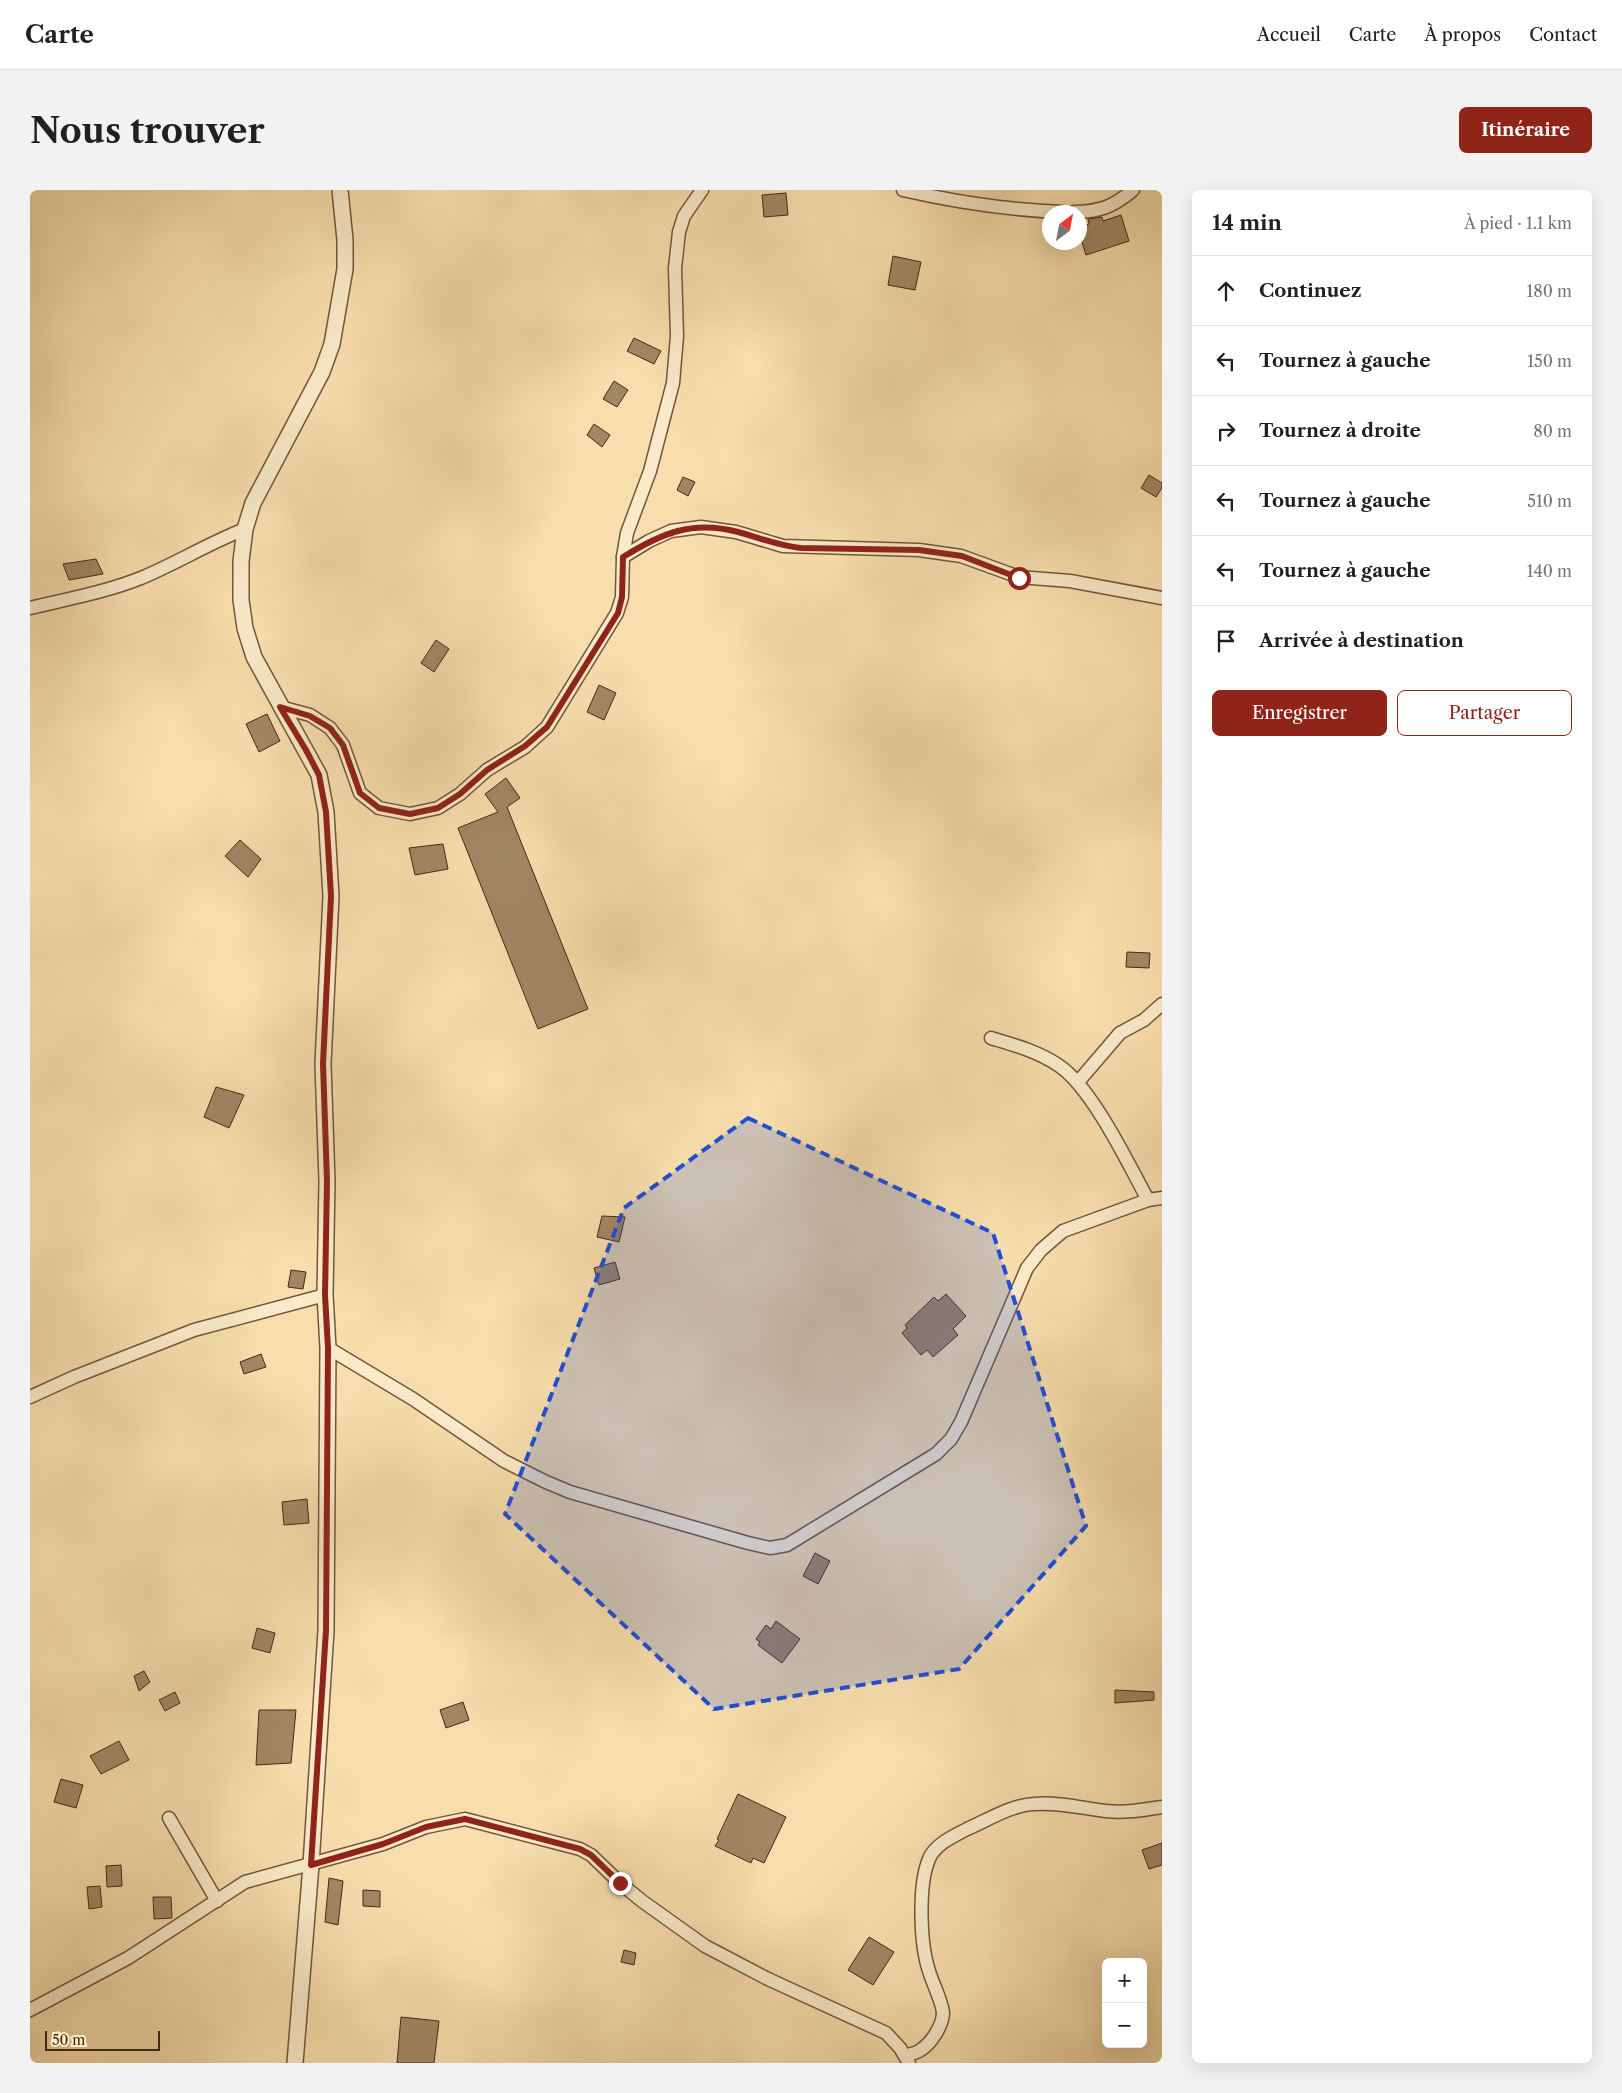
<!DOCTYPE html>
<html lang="fr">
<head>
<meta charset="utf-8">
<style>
	:root { --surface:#fff; --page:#f2f2f2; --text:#202124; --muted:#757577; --line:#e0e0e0; --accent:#8f2418 }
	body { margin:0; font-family:"Libre Caslon Text",serif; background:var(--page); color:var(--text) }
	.controls { position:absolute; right:15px; bottom:15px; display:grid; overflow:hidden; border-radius:8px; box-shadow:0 5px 20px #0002 }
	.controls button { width:45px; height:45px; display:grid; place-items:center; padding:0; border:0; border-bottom:1px solid var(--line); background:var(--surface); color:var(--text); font:25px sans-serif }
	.compass { position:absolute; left:1012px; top:15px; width:45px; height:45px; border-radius:50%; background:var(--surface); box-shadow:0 5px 20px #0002; rotate:32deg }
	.scale { position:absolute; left:15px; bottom:12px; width:115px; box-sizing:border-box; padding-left:5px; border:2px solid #452816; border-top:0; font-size:14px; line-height:18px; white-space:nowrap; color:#452816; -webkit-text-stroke:4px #faeaca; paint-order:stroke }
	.stop { position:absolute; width:15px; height:15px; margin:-11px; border:4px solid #8f2418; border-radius:50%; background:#fff }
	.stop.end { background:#8f2418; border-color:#fff; box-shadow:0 1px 5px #0008 }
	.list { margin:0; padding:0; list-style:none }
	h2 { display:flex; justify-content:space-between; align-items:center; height:65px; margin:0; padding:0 20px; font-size:21px }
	h2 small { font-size:16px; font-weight:400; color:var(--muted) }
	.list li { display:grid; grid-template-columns:32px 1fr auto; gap:15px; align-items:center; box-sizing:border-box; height:70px; padding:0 20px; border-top:1px solid var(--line) }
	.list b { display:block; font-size:19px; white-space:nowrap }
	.list em { font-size:16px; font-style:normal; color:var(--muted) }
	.actions { display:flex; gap:10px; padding:15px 20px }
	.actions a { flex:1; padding:11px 0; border:1px solid var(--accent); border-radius:8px; text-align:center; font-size:18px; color:var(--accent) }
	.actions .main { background:var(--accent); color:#fff }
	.icon { flex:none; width:28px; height:28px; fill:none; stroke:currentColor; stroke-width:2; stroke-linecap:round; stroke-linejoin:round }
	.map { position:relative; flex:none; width:1132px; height:1873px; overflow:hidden; border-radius:8px }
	header { display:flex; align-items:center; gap:30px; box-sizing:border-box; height:70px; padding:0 25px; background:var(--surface); border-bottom:1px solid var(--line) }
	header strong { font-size:24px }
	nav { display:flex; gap:28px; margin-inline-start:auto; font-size:18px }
	.intro { display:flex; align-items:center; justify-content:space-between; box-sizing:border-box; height:120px; padding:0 30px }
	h1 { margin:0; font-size:35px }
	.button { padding:12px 22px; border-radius:8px; background:var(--accent); color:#fff; font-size:18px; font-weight:700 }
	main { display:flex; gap:30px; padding:0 30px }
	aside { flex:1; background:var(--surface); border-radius:8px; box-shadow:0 5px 20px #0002 }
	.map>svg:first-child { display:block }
</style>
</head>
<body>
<header>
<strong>Carte</strong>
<nav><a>Accueil</a><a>Carte</a><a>À propos</a><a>Contact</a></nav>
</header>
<div class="intro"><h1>Nous trouver</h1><a class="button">Itinéraire</a></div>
<main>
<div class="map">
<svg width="1132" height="1873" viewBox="0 0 1132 1873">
	<rect width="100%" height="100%" fill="#f8dead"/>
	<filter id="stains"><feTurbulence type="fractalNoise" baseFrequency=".004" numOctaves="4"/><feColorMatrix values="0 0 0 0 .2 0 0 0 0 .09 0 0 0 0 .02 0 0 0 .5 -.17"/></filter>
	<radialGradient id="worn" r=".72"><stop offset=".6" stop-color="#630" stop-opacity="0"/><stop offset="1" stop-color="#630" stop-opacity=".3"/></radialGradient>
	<!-- building -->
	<g fill="#a28765" stroke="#452816">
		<path d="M756 3 758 25 734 27 732 5Z"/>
		<path d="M1091 25 1099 51 1056 65 1050 46V37L1059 34 1058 29 1072 27 1073 31Z"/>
		<path d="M863 66 891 72 885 100 858 95Z"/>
		<path d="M604 148 631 161 624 174 597 161Z"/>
		<path d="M584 191 598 200 587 217 573 209Z"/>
		<path d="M564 234 580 245 572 257 557 245Z"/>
		<path d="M1119 285 1132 293V298L1126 307 1111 298Z"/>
		<path d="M653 287 665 292 658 306 647 300Z"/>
		<path d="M66 369 73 384 39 390 33 374Z"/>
		<path d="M406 450 419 459 404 482 391 473Z"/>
		<path d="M569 495 586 503 574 530 557 522Z"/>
		<path d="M237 524 250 551 229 562 216 534Z"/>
		<path d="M476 588 490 608 477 617 558 819 508 839 428 638 468 622 455 604Z"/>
		<path d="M210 650 231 669 218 687 195 666Z"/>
		<path d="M413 654 418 679 385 685 379 658Z"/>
		<path d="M1097 762 1120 763 1119 778 1096 777Z"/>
		<path d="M186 897 214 905 199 938 174 927Z"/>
		<path d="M572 1026 595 1027 589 1052 567 1047Z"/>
		<path d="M585 1072 590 1089 569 1095 564 1078Z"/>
		<path d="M261 1080 276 1082 273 1099 258 1097Z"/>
		<path d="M916 1104 936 1126 923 1139 928 1145 903 1167 897 1160 891 1165 872 1143 877 1138 875 1135 904 1107 908 1111Z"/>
		<path d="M231 1164 236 1177 214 1184 210 1172Z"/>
		<path d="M277 1309 279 1333 254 1335 252 1312Z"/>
		<path d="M785 1363 800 1371 788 1394 773 1386Z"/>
		<path d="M746 1431 770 1449 752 1473 728 1455 730 1452 726 1449 736 1435 741 1439Z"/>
		<path d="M227 1438 245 1443 240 1463 222 1458Z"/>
		<path d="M114 1481 120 1492 109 1501 104 1486Z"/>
		<path d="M1085 1500 1124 1502V1510L1085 1513Z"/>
		<path d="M145 1502 150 1513 135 1521 129 1510Z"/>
		<path d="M433 1512 439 1530 416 1538 410 1520Z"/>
		<path d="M229 1520H266L261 1573 226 1575Z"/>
		<path d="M89 1551 99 1570 71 1584 60 1566Z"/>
		<path d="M31 1589 53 1595 46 1618 24 1612Z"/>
		<path d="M708 1604 756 1627 734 1673 723 1668 721 1673 685 1656 689 1650 687 1649Z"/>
		<path d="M1132 1653V1675L1119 1679 1112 1660Z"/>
		<path d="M91 1675 92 1696 77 1697 76 1676Z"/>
		<path d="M299 1688 313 1691 308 1735 295 1732Z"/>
		<path d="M70 1696 72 1717 59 1719 57 1697Z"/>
		<path d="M333 1700 350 1701V1717L333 1716Z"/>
		<path d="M123 1707H141L142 1728 124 1729Z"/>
		<path d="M839 1747 864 1762 843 1795 818 1780Z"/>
		<path d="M594 1760 606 1763 604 1775 591 1772Z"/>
		<path d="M371 1827 409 1831 404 1873H367Z"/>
	</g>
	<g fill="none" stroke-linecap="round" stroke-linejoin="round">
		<!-- minor casing -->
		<g stroke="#72563c" stroke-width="15">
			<g id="minor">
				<path d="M873 0C925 12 979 20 1032 22"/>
				<path d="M1044 22C1069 22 1083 17 1103 0"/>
				<path d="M593 367 619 351 641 341 671 337 706 342 753 356 889 360 931 366 989 387 1040 391 1132 408"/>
				<path d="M0 418C37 409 76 402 111 388 147 373 179 353 215 339"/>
				<path d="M250 517 280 525 300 538 313 555 330 603 349 618 380 624 408 618 430 604 457 580 495 557 517 537 587 423 592 407 593 367 597 343 620 281 643 193 647 146 645 78 649 42 654 26 672 0"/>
				<path d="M961 848C984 855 1007 861 1028 875 1061 896 1098 973 1118 1010"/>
				<path d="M1048 892 1090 843 1114 830 1132 814"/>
				<path d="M298 1158 383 1209 474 1271 516 1292 540 1302 718 1353 740 1358 757 1355 906 1264 921 1249 931 1232 997 1078 1011 1060 1033 1041 1118 1010 1132 1008"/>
				<path d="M0 1207 44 1187 164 1140 295 1105"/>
				<path d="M139 1628 187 1711"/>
				<path d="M0 1820 98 1768 215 1692 353 1654 396 1637 435 1629 550 1659 561 1665 590 1693 612 1711 675 1756 738 1789 856 1843 870 1858 879 1873"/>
				<path d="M875 1866C880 1864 888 1863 892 1859 902 1852 912 1836 913 1824 913 1813 902 1792 899 1781 890 1754 888 1695 899 1669 905 1654 924 1646 937 1639 958 1630 981 1615 1004 1614 1028 1612 1052 1618 1076 1621 1095 1623 1113 1620 1132 1617"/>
			</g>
		</g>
		<!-- tertiary casing -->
		<g stroke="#72563c" stroke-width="18">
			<path id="tertiary" d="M265 1873 281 1675 296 1440 298 1158 295 1105 297 991 293 874 301 706 296 622 289 585 224 467 215 438 211 410V371L215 339 223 313 292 182 302 154 315 79V50L310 0"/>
		</g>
		<!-- minor -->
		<use href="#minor" stroke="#faeaca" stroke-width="12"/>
		<!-- tertiary -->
		<use href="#tertiary" stroke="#faeaca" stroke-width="15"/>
	</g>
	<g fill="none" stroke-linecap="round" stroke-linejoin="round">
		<!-- route -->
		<path stroke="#8f2418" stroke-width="6" d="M590 1693 561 1665 550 1659 435 1629 396 1637 353 1654 281 1675 296 1440 298 1158 295 1105 297 991 293 874 301 706 296 622 289 585 276 560 250 517 280 526 300 538 313 555 330 603 349 618 380 624 408 618 430 604 457 580 495 556 517 537 588 423 592 407 593 367C632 343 662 330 708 342 730 348 749 356 771 358L889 360 932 366 989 388"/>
	</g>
	<!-- marked area -->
	<path fill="#1d4ed8" fill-opacity="0.2" stroke="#1d4ed8" stroke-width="4" stroke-dasharray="10 6" stroke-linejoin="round" d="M718 928 963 1043 1056 1336 929 1479 684 1519 475 1324 594 1018Z"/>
	<rect width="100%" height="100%" filter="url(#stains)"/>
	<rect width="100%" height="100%" fill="url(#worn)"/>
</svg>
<div class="controls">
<button>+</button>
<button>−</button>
</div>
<svg class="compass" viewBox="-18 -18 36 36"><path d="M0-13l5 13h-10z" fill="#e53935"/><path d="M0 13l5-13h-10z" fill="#757577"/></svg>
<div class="scale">50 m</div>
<div class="stop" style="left:989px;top:388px"></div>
<div class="stop end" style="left:590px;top:1693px"></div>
</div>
<aside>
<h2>14 min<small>À pied · 1.1 km</small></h2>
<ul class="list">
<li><svg class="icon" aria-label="ahead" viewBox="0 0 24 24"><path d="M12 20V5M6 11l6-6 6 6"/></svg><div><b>Continuez</b></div><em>180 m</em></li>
<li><svg class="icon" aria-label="left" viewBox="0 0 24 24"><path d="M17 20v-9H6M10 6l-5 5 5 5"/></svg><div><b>Tournez à gauche</b></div><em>150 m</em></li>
<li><svg class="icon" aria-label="right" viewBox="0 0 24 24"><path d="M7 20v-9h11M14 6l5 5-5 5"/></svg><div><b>Tournez à droite</b></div><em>80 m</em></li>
<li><svg class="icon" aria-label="left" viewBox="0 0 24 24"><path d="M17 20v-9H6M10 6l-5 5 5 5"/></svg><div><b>Tournez à gauche</b></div><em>510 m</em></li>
<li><svg class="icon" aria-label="left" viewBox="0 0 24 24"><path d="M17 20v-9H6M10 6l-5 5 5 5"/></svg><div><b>Tournez à gauche</b></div><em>140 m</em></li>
<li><svg class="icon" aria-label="arrive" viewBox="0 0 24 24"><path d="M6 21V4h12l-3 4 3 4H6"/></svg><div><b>Arrivée à destination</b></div></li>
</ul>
<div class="actions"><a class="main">Enregistrer</a><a>Partager</a></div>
</aside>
</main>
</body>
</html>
